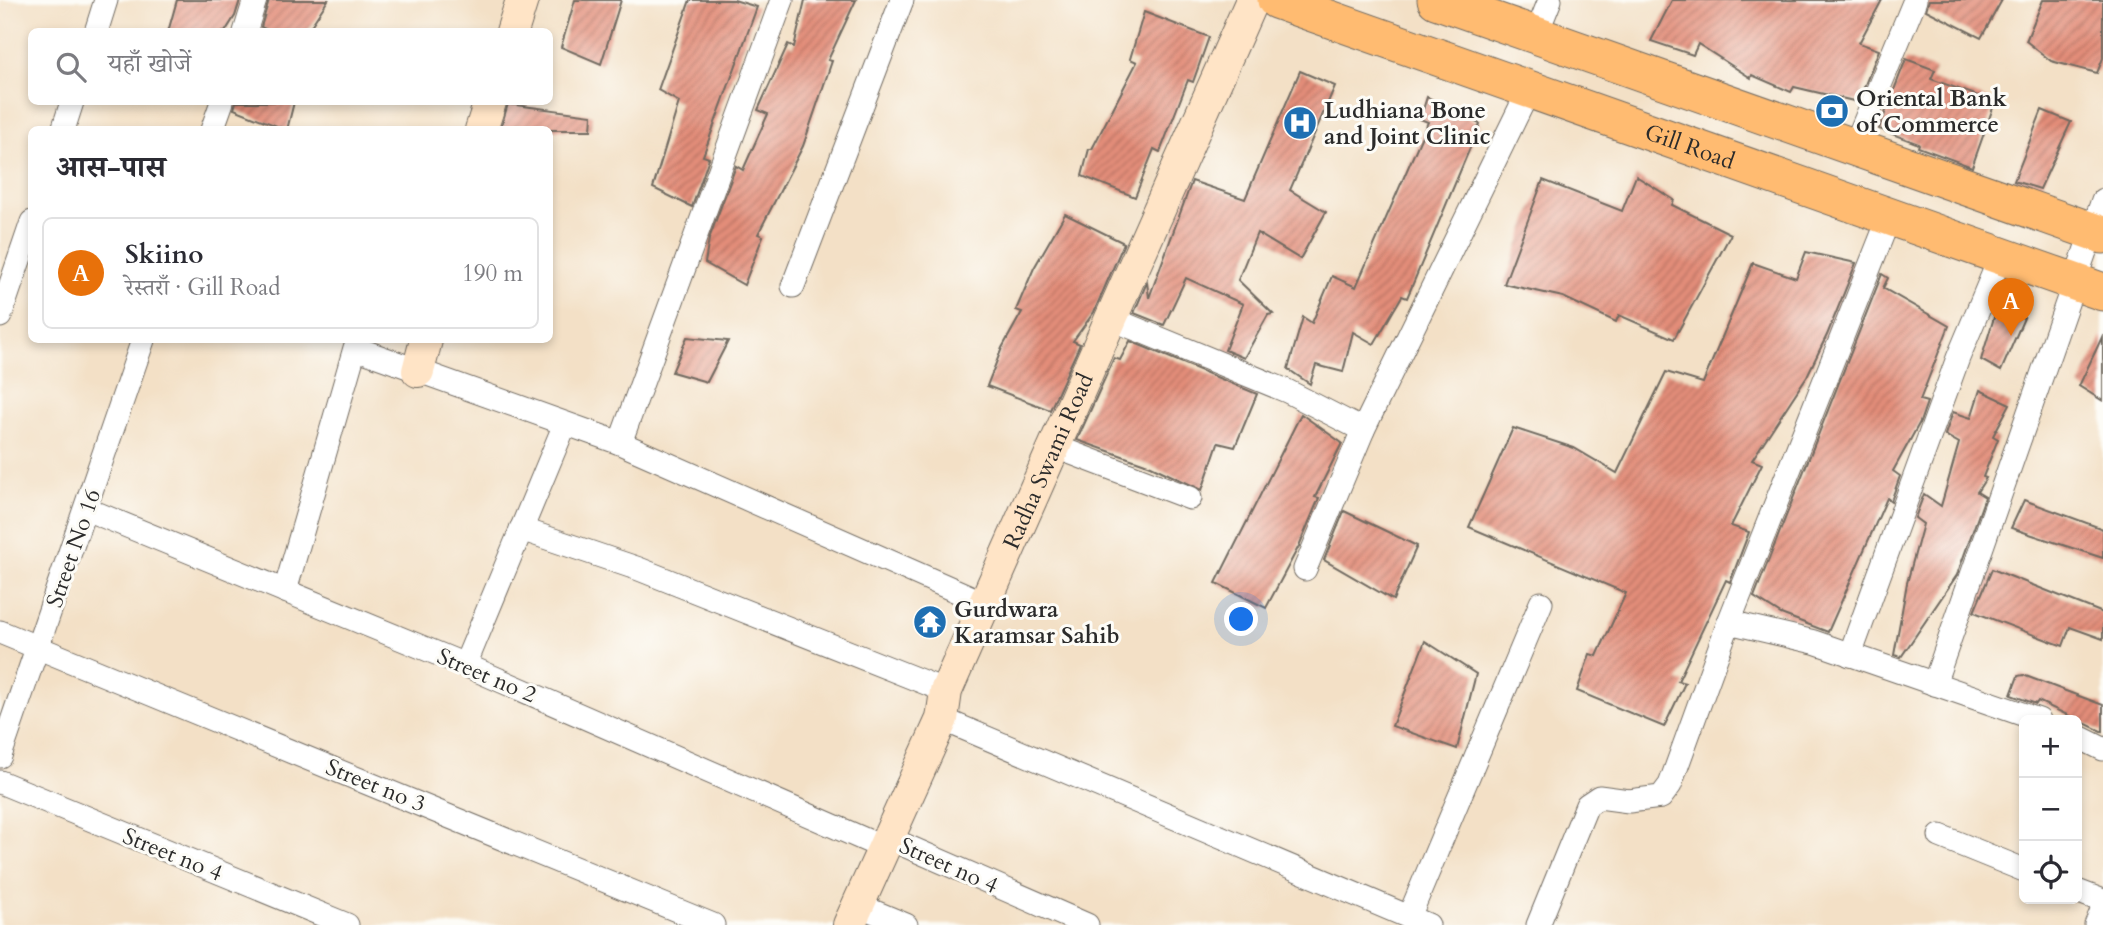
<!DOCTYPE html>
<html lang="hi">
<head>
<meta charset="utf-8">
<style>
	:root { --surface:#fff; --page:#f2f2f3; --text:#2b2b33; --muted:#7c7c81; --line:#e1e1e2; --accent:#1f6fb2 }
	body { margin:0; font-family:Cardo,"Noto Serif Devanagari",serif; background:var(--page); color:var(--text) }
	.controls { position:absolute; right:21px; bottom:21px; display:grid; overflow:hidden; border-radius:10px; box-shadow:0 4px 10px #0003 }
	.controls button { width:63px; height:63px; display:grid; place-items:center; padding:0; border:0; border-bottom:2px solid var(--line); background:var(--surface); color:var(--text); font:35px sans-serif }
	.you { position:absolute; left:1242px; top:620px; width:24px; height:24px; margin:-18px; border:5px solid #fff; border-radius:50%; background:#1a73e8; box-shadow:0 0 0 10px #1a73e833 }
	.badge { display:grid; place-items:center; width:46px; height:46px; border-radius:50%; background:var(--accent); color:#fff; font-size:23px; font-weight:700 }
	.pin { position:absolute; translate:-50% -58px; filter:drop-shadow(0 2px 4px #0008) }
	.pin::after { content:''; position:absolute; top:37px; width:24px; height:21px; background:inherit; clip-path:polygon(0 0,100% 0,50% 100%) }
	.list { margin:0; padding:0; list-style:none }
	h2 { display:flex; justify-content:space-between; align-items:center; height:91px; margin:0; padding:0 28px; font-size:30px }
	h2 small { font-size:23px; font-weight:400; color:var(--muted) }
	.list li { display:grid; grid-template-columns:46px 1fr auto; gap:21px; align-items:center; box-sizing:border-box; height:112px; margin:0 14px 14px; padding:0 14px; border:2px solid var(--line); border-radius:10px }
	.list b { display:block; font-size:26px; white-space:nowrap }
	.list p { margin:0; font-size:23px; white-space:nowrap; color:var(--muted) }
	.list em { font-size:23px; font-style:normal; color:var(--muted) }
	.icon { flex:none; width:38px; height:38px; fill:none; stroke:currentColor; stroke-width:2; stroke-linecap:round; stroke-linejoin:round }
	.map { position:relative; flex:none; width:2103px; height:925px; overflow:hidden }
	.search { position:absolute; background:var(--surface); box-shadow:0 4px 10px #0003; left:28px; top:28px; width:525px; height:77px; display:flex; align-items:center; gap:18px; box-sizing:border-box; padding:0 24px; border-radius:10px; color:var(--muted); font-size:26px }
	.panel { position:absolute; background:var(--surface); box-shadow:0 4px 10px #0003; left:28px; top:126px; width:525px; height:217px; border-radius:10px }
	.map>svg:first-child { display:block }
</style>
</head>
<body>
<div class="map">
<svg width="2103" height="925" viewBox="0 0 2103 925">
	<defs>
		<pattern id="building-hatch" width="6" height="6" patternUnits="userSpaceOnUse" patternTransform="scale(1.75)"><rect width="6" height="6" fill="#e38d79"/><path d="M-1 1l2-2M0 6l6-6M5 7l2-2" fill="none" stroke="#b87363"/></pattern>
	</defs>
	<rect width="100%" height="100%" fill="#fdfcf7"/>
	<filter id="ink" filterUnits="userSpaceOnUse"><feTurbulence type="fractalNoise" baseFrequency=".0143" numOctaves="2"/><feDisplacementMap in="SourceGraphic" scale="14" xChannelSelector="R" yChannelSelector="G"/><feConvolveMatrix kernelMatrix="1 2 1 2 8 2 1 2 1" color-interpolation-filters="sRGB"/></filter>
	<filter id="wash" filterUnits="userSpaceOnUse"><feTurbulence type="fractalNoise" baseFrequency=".00686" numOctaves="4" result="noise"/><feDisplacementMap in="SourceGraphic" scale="28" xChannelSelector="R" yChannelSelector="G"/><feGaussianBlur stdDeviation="1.57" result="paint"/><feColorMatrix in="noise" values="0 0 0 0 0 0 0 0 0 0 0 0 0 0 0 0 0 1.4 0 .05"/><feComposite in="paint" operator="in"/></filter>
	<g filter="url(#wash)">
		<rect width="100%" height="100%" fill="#f3e0c6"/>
		<g id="blocks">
			<!-- building -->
			<g fill="url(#building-hatch)">
				<path d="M177 0H240L235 16 225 32H168Z"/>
				<path d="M269 0H328L307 32H271L261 27Z"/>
				<path d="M575 0H621L601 64 561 47Z"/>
				<path d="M690 0H734L757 7 703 156 709 158 692 207 653 188 679 102 658 90Z"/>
				<path d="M805 0H856L828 60 832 61 803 146 758 234 763 236 744 285 705 263 709 239 736 166 743 170 768 114 758 110 788 44 794 47Z"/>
				<path d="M1672 0H1882L1859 43 1879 50 1858 102 1794 87 1791 92 1752 75 1751 78 1698 44 1693 55 1651 41Z"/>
				<path d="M1929 0H2002L1981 38 1926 10Z"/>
				<path d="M2043 0H2103V58L2097 73 2051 61 2026 41Z"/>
				<path d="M1144 12 1209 37 1193 82 1188 80 1160 152 1154 149 1135 197 1082 176 1089 149H1092L1137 62 1130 59Z"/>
				<path d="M1906 59 1935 70 1931 79 1995 102 1972 167 1918 147 1919 144 1879 129Z"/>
				<path d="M1300 71 1335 86 1290 190 1326 212 1300 259 1257 233 1238 280 1273 314 1268 315 1244 358 1225 350 1243 304 1186 278 1164 325 1134 313 1147 282 1149 298 1192 181 1245 199Z"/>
				<path d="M1427 97 1480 124 1407 298 1402 296 1374 344 1353 332 1343 372 1316 365 1310 384 1288 369 1303 317 1312 323 1332 276 1356 287 1428 122 1420 119Z"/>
				<path d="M236 102H294L287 130 234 109Z"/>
				<path d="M508 104 592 115 591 130H500Z"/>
				<path d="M2042 110 2071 122 2040 189 2014 181Z"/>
				<path d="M1636 176 1674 200 1672 205 1731 234 1674 339 1619 315 1616 322 1563 297 1504 284 1543 180 1622 211Z"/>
				<path d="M1065 214 1124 243 1094 312 1073 341 1080 344 1050 410 987 386 1002 348 1022 312 1016 310 1034 268Z"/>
				<path d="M1806 252 1856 263 1827 335 1807 376 1752 460 1762 464 1731 526 1749 532 1730 582 1726 580 1678 681 1685 683 1664 727 1577 691 1590 654 1597 656 1626 593 1469 527 1513 428 1574 448 1617 473 1666 372 1703 383 1753 263 1796 278Z"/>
				<path d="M1882 274 1888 278 1883 288 1949 326 1920 400 1927 402 1920 422 1893 471 1900 476 1891 501 1887 498 1828 632 1781 614 1754 597Z"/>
				<path d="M1996 311 2024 318 2001 371 1981 360Z"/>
				<path d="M2103 335V401L2079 386Z"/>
				<path d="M687 337 728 341 707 382 672 372Z"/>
				<path d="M1130 341 1257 394 1235 447 1218 443 1202 490 1151 466 1077 440 1114 358 1120 360Z"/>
				<path d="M1980 390 2010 404 1993 436 1998 439 1983 477 1986 478 1977 492 1985 497 1957 575 1901 657 1894 655 1907 583 1923 524 1915 518 1924 494 1941 506 1959 443 1945 435 1953 412 1971 418Z"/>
				<path d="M1301 414 1342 443 1315 497 1319 498 1299 546 1266 608 1216 583Z"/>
				<path d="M2024 500 2103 529V558L2011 528Z"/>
				<path d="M1344 511 1417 546 1393 600 1324 560Z"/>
				<path d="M1992 569 2103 613V639L2070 627 2063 646 1974 612Z"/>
				<path d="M1425 641 1476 674 1457 749 1392 726Z"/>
				<path d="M2023 675 2103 705V732L2038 701 2036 704 2011 695 2018 676Z"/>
			</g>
		</g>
	</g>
	<g filter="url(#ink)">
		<use href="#blocks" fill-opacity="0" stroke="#716a61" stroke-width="2"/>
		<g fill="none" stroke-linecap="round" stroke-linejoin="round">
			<!-- street casing -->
			<g stroke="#716a61" stroke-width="25">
				<g id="street">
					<path d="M96 32 106 0"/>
					<path d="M245 32 255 0"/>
					<path d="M1536 35 1550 0"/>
					<path d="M63 130 72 102"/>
					<path d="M212 130 222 102"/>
					<path d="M1854 148 1915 0"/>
					<path d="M793 286 902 0"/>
					<path d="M0 316 32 222"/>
					<path d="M1112 319 1287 391 1363 430"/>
					<path d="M620 443 782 0"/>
					<path d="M1056 447 1190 498"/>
					<path d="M86 509 465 665 884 848"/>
					<path d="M521 529 639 569 946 691"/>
					<path d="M1305 569 1363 430 1529 90"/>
					<path d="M285 591 355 348 620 443 986 604"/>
					<path d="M1729 622 1814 642 2039 720"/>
					<path d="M0 632 713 925"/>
					<path d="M1850 655 1958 358 2000 258"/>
					<path d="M465 665 565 424"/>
					<path d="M1934 684 2103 200"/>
					<path d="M942 719 1428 925"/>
					<path d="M2077 736 2103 749"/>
					<path d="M0 756 143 340"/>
					<path d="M0 782 347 925"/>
					<path d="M1940 836 2024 870"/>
					<path d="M888 838 1087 925"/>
					<path d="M2077 891 2103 901"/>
					<path d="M858 905 906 925"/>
					<path d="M1409 917 1541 603"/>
					<path d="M1538 925 1587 805 1599 797 1629 801 1661 797 1670 785 1729 622 1889 218"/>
					<path d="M2096 925 2103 908"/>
				</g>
			</g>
			<!-- secondary casing -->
			<g stroke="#716a61" stroke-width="34">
				<g id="secondary">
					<path d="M512 32 522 0"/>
					<path d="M481 130 490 102"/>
					<path d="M418 371 426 340"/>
					<path id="s1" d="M849 925 942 719 946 691 1252 0"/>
				</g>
			</g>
			<!-- primary casing -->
			<g stroke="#716a61" stroke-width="39">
				<g id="primary">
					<path id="s2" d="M1276 0 2103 292"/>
					<path d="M1436 0 2103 235"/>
				</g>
			</g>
			<!-- street -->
			<use href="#street" stroke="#fff" stroke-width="23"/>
			<!-- secondary -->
			<use href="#secondary" stroke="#ffe4c6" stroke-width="32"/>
			<!-- primary -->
			<use href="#primary" stroke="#ffbb71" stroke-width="37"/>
		</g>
	</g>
	<!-- icons -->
	<defs>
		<g id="bank-disc" transform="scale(1.75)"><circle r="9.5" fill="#1f6fb2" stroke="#fdfcf7"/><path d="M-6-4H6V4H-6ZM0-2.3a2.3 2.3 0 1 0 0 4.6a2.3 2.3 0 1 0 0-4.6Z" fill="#fff"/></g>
		<g id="hospital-disc" transform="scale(1.75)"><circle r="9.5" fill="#1f6fb2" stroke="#fdfcf7"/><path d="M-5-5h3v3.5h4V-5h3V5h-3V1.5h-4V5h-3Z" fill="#fff"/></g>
		<g id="temple-disc" transform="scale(1.75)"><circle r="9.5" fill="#1f6fb2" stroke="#fdfcf7"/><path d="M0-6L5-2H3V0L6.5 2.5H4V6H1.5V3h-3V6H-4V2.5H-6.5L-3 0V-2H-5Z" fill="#fff"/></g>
	</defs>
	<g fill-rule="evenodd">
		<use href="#bank-disc" x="1832" y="111"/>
		<use href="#hospital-disc" x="1300" y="123"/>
		<use href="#temple-disc" x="930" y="622"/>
	</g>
	<g text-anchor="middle" stroke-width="6" stroke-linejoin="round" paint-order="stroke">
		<!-- poi labels -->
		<g font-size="23" font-weight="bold" fill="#2b2b2b" stroke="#fdfcf7" text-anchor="start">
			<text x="1856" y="106">Oriental Bank<tspan x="1856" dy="26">of Commerce</tspan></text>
			<text x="1324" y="118">Ludhiana Bone<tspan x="1324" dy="26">and Joint Clinic</tspan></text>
			<text x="954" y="617">Gurdwara<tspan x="954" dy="26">Karamsar Sahib</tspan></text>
		</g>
		<!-- street labels -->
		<g font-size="23" fill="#2b2b2b" stroke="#fdfcf7">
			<text dy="8" stroke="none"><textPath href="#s2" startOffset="439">Gill Road</textPath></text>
			<text dy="8" stroke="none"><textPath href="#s1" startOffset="506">Radha Swami Road</textPath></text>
			<text transform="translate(73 548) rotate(-71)" y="8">Street No 16</text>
			<text transform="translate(487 675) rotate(23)" y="8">Street no 2</text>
			<text transform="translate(376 785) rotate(22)" y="8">Street no 3</text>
			<text transform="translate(173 854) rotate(22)" y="8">Street no 4</text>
			<text transform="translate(949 865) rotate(24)" y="8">Street no 4</text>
		</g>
	</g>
</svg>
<div class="controls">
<button>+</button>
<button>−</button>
<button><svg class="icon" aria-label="locate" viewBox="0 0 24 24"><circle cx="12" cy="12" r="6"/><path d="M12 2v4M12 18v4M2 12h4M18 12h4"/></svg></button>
</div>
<div class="you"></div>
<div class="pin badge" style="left:2011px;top:336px;background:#e8710a">A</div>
<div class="search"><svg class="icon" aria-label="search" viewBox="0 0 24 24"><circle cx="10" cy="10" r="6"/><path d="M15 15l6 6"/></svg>यहाँ खोजें</div>
<section class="panel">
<h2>आस-पास<small></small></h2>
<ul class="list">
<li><span class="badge" style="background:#e8710a">A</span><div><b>Skiino</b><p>रेस्तराँ · Gill Road</p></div><em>190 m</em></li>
</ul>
</section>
</div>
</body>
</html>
